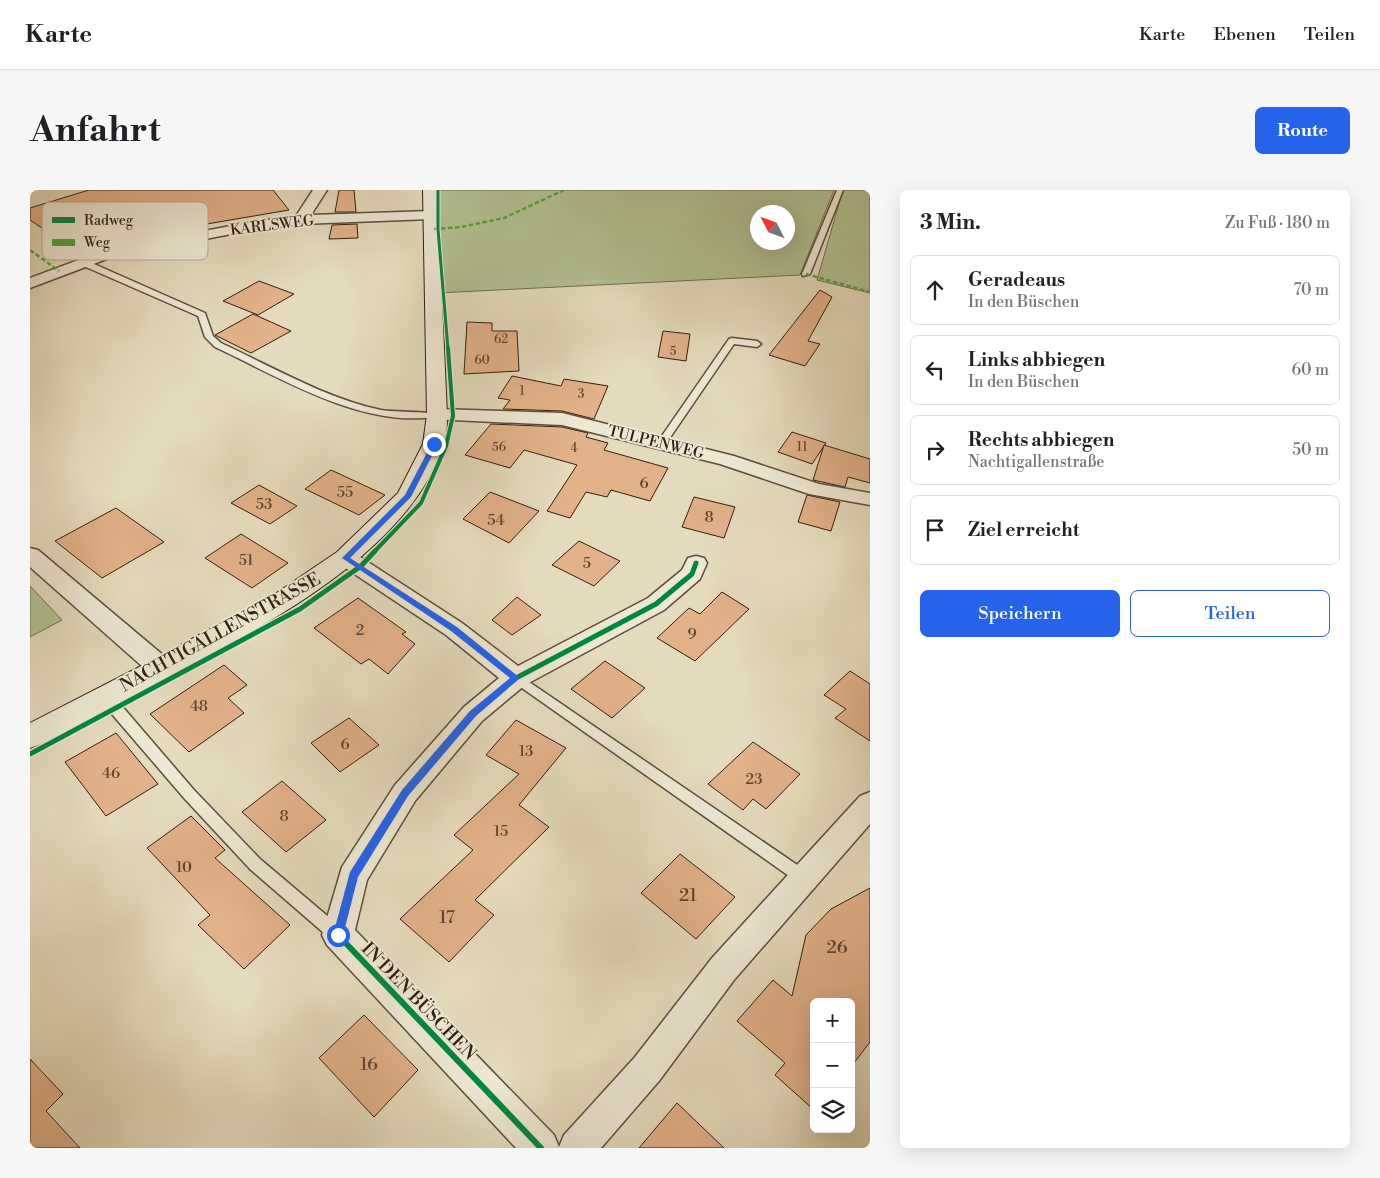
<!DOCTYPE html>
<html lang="de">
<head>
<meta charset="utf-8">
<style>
	:root { --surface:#fff; --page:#f6f6f6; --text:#202124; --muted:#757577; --line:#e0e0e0; --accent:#2563eb }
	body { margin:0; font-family:"Libre Bodoni",serif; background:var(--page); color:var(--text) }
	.controls { position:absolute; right:15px; bottom:15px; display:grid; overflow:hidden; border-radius:8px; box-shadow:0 5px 20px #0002 }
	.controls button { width:45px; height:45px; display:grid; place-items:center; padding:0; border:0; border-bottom:1px solid var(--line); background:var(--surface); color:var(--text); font:25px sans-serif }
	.compass { position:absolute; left:720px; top:15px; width:45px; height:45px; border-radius:50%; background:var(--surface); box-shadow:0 5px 20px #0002; rotate:312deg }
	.stop { position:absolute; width:15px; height:15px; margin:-11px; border:4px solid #2563eb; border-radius:50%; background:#fff }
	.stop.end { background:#2563eb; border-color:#fff; box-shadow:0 1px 5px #0008 }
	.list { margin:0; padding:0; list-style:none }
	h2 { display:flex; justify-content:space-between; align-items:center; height:65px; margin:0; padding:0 20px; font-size:21px }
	h2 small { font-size:16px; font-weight:400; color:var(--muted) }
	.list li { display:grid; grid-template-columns:32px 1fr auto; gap:15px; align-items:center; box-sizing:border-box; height:70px; margin:0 10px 10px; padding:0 10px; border:1px solid var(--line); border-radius:8px }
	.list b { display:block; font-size:19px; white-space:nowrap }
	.list p { margin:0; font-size:16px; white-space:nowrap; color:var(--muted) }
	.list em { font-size:16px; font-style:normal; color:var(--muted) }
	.actions { display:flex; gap:10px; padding:15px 20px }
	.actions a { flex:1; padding:11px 0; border:1px solid var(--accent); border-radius:8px; text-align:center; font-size:18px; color:var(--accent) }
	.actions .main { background:var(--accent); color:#fff }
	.icon { flex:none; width:28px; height:28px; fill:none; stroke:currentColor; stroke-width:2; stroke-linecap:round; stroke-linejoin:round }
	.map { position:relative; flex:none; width:840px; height:958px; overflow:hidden; border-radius:8px }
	header { display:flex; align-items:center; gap:30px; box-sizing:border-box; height:70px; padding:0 25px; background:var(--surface); border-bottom:1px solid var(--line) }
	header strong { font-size:24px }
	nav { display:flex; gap:28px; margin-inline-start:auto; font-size:18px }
	.intro { display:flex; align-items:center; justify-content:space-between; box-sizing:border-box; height:120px; padding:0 30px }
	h1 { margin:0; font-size:35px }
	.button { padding:12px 22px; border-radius:8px; background:var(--accent); color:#fff; font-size:18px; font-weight:700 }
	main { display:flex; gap:30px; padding:0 30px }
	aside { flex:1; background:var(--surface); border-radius:8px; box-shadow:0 5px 20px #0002 }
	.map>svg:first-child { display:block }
</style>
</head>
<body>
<header>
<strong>Karte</strong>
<nav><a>Karte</a><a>Ebenen</a><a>Teilen</a></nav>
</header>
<div class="intro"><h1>Anfahrt</h1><a class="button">Route</a></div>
<main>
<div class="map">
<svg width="840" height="958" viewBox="0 0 840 958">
	<rect width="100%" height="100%" fill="#e4dbbc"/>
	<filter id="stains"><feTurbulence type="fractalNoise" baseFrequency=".004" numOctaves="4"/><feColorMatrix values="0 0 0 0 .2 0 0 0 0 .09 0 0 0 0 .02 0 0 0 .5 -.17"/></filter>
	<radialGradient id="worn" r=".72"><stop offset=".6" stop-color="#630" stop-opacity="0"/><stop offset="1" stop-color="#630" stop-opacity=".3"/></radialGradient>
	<!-- green -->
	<g fill="#b3c092" stroke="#726f50" fill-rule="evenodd">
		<path d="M409 0H804L770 85 407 103ZM728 22H758V52H728Z"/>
		<path d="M813 0H840V103L787 90Z"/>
		<path d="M0 396 32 430 0 447Z"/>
	</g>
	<!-- building -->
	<g fill="#e1b18a" stroke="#321e0f">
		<path d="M59 0H243L259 20 165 36 161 30 100 50 93 46 46 61 0 30V18Z"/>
		<path d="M309 0H324L326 22H305Z"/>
		<path d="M327 34 328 48 299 49 302 35Z"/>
		<path d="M229 91 264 104 228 125 193 111Z"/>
		<path d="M790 100 802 107 778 151 790 154 775 176 739 165Z"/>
		<path d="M223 124 261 141 221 163 185 145Z"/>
		<path d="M437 132 462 133V141H487L489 181 434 184Z"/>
		<path d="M633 141 660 144 656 171 628 167Z"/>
		<path d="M482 186 531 196 534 189 578 196 564 229 532 221 473 219 480 210 468 208Z"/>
		<path d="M461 234 532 237 558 243 556 247 578 253 574 260 638 278 620 311 581 300 577 307 556 302 540 328 517 321 547 275 494 260 480 278 435 265Z"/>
		<path d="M762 242 796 253 782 274 748 262Z"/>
		<path d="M794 255 840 269V293L818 287 815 297 783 290Z"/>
		<path d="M301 280 355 305 329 325 275 299Z"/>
		<path d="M229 295 267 316 240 334 201 313Z"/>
		<path d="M460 302 509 321 479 353 433 329Z"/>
		<path d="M777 305 810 312 801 341 768 332Z"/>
		<path d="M664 307 705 317 694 348 652 337Z"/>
		<path d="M86 318 134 352 72 388 25 351Z"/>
		<path d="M211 344 258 373 222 398 175 368Z"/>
		<path d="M549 351 590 371 564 396 522 375Z"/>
		<path d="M692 402 719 419 665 471 627 448 659 418 670 424Z"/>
		<path d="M487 407 511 425 482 445 462 430Z"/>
		<path d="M328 408 376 442 372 444 385 454 358 484 339 469 331 474 284 438Z"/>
		<path d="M575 471 615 498 582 528 541 499Z"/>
		<path d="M194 475 217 495 198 508 214 523 159 562 120 524Z"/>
		<path d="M820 481 840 494V551L805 528 816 519 794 505Z"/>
		<path d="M319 528 349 555 310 582 281 553Z"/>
		<path d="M486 530 536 558 489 615 519 637 445 710 464 725 419 772 370 729 443 660 424 645 489 584 456 565Z"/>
		<path d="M86 543 128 594 76 626 35 572Z"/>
		<path d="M723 552 770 584 736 619 723 609 713 620 678 594Z"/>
		<path d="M252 591 296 630 256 662 212 622Z"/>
		<path d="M161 626 195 660 185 668 260 735 214 779 168 735 180 725 117 658Z"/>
		<path d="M650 664 705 707 666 749 611 703Z"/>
		<path d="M840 698V852L821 877V812H784V920L745 885 755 873 707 831 743 790 762 806 776 745 801 719Z"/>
		<path d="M334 825 388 880 344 927 289 868Z"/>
		<path d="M0 869 33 904 16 921 50 958H0Z"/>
		<path d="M647 913 694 958H609Z"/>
	</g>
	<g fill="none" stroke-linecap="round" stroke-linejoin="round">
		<!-- lane casing -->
		<g stroke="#5e4d3a" stroke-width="3">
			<g id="lane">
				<path d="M807 0H813L780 84 773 86 772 84Z"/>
				<path d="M49 70H55L175 123 183 146 191 153C243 177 295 208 351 220 363 222 408 222 412 225 407 229 400 228 394 228 323 233 247 186 185 157L175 147 168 126 49 74Z"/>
				<path d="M702 148 727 151 731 154 727 157 704 154 635 255H629L627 253 699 149Z"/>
				<path d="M486 483 779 683 782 688 779 693 774 695 769 693 482 491 480 488 482 485Z"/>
				<path d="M77 499 82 501 91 515 164 600 230 669 314 740 316 745 314 750 308 752 302 750 220 679 154 608 81 523 71 504 72 501Z"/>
			</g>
		</g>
		<!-- street casing -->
		<g stroke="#5e4d3a" stroke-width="3">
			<g id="street">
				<path d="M283 0H297L281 25 401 21 408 25 401 29 271 34 222 40 82 67 0 98V88L78 59 222 32 266 26Z"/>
				<path d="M407 219 532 223 704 266 789 294 840 303V315L779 304 690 274 532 235 400 229 398 225 400 221Z"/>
				<path d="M0 358 8 360 140 471 143 478 140 485 131 487 122 485 0 377Z"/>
				<path d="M316 361 324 363 432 433 488 476 618 408 652 380 658 368 666 366 674 368 677 373 670 389 634 420 495 495 452 531 385 611 337 690 325 740 524 945 529 957 534 945 605 867 682 768 830 606 840 602V634L704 790 629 891 571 958H486L297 755 292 745 312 677 365 595 434 517 469 488 416 445 308 373 305 368 308 363Z"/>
			</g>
		</g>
		<!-- secondary casing -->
		<g stroke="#321e0f" stroke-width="2">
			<path id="secondary" d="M393 0H407L417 225C417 234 417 246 414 255 375 369 219 444 118 497 83 516 37 545 0 558V533L121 471 245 404 307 362 368 303 393 254 397 225Z"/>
		</g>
		<!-- lane -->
		<use href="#lane" fill="#ede8d3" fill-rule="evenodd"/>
		<!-- street -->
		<use href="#street" fill="#ede8d3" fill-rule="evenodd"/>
		<!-- secondary -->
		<use href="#secondary" fill="#ede8d3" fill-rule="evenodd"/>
		<!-- quiet -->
		<g stroke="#52a23f" stroke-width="2.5" stroke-dasharray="4.5 2.5" stroke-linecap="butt">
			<path d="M404 39 431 37 474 28 534 0"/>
			<path d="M0 60 29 81"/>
			<path d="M776 84 840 102"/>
		</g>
		<!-- cycleway-far3 casing -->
		<g stroke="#ede8d3" stroke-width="5">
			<path id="cycleway-far3" d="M408 0V39L418 159"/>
		</g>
		<!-- cycleway-far2 casing -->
		<g stroke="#ede8d3" stroke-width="6">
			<path id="cycleway-far2" d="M344 362 391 313 416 256 423 226 418 158"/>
		</g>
		<!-- cycleway-far1 casing -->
		<g stroke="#ede8d3" stroke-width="8">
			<g id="cycleway-far1">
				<path d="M0 564 270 419 331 376 345 361"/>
				<path d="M362 624 375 603 443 524 486 488 626 414 662 384 666 373"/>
			</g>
		</g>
		<!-- cycleway casing -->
		<g stroke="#ede8d3" stroke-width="9">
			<path id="cycleway" d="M363 622 323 686 308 745 511 958"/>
		</g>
		<!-- cycleway-far3 -->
		<use href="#cycleway-far3" stroke="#00873e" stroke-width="3"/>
		<!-- cycleway-far2 -->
		<use href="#cycleway-far2" stroke="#00873e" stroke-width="4"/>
		<!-- cycleway-far1 -->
		<use href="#cycleway-far1" stroke="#00873e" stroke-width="5"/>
		<!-- cycleway -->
		<use href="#cycleway" stroke="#00873e" stroke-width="6"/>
	</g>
	<!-- route -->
	<path fill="#2563eb" d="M402 253 408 254 381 307 320 368 427 437 490 488 446 526 378 606 328 687 313 745 308 750 303 745 320 682 372 600 440 521 480 488 421 441 312 368 375 305Z"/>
	<g text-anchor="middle" stroke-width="4" stroke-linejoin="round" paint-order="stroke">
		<!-- far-number labels -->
		<g font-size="12" fill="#5e432e">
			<text x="471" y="153">62</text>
			<text x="643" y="165">5</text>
			<text x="452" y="174">60</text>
			<text x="492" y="205">1</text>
			<text x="551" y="208">3</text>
			<text x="469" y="261">56</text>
			<text x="772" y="261">11</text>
			<text x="544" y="262">4</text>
		</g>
		<!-- far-street labels -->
		<g font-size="15" fill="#321e0f" stroke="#ede8d3">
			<text transform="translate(242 35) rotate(-7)" y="5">KARLSWEG</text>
			<text transform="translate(626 252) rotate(14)" y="5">TULPENWEG</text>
		</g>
		<!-- number labels -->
		<g font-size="15" fill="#5e432e">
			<text x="614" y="298">6</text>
			<text x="315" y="307">55</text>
			<text x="234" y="319">53</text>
			<text x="679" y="332">8</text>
			<text x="466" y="335">54</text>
			<text x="216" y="375">51</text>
			<text x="557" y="378">5</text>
			<text x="330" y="445">2</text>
			<text x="662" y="449">9</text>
			<text x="169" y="521">48</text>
			<text x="315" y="559">6</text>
			<text x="496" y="566">13</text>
			<text x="81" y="588">46</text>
			<text x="724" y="594">23</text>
			<text x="254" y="631">8</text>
			<text x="471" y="646">15</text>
			<text x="154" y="682">10</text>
		</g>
		<!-- street labels -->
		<g font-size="18" fill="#321e0f" stroke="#ede8d3">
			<text transform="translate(190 442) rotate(-29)" y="6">NACHTIGALLENSTRASSE</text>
			<text transform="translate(389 811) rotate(46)" y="6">IN DEN BÜSCHEN</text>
		</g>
		<!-- near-number labels -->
		<g font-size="18" fill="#5e432e">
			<text x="658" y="711">21</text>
			<text x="417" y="733">17</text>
			<text x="807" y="763">26</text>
			<text x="339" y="880">16</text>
		</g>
	</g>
	<!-- legend -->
	<rect x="12" y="12" width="166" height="58" rx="8" fill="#ede8d3" stroke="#b5ab98" stroke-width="1"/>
	<rect x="22" y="27" width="23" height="6" fill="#00873e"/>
	<rect x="22" y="49" width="23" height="7" fill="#52a23f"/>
	<g font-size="14" fill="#321e0f">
		<text x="54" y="35">Radweg</text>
		<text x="54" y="57">Weg</text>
	</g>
	<rect width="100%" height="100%" filter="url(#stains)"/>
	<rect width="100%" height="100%" fill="url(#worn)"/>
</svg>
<div class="controls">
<button>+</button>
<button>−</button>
<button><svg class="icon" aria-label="layers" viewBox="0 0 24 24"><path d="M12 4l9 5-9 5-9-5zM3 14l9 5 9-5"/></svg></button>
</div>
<svg class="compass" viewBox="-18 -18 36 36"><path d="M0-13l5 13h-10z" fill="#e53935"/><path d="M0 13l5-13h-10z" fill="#757577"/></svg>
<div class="stop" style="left:308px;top:745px"></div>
<div class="stop end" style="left:404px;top:254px"></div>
</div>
<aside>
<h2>3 Min.<small>Zu Fuß · 180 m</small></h2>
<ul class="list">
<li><svg class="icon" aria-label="ahead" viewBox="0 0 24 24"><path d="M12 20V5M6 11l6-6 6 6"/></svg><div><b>Geradeaus</b><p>In den Büschen</p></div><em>70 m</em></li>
<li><svg class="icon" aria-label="left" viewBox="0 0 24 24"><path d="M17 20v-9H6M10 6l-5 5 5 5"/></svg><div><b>Links abbiegen</b><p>In den Büschen</p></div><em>60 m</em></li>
<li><svg class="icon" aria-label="right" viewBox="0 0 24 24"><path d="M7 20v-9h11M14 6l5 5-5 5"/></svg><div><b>Rechts abbiegen</b><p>Nachtigallenstraße</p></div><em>50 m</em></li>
<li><svg class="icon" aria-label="arrive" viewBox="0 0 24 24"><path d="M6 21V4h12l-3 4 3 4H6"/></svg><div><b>Ziel erreicht</b></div></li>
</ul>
<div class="actions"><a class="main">Speichern</a><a>Teilen</a></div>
</aside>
</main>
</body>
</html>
